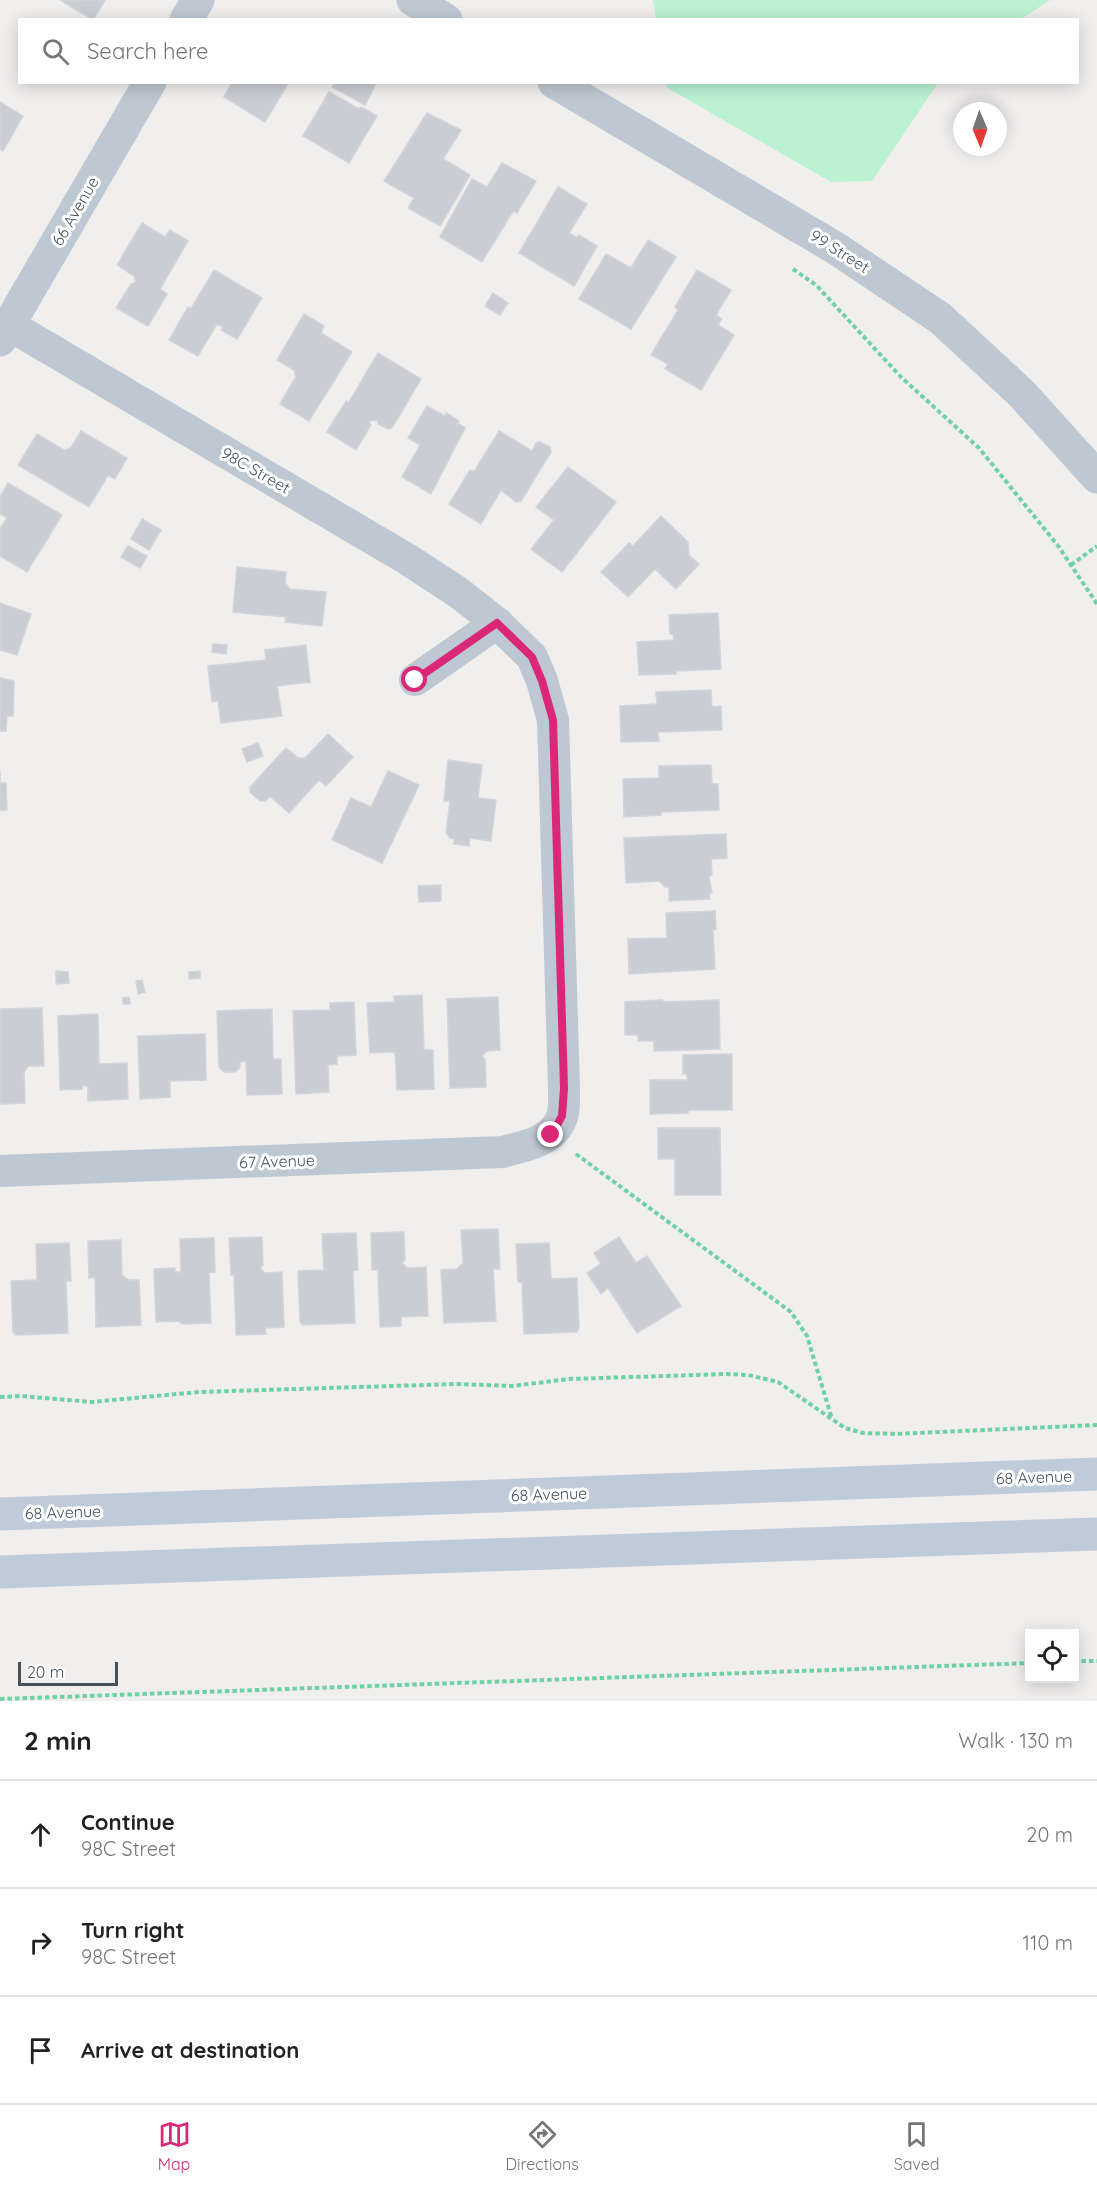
<!DOCTYPE html>
<html lang="en">
<head>
<meta charset="utf-8">
<style>
	:root { --surface:#fff; --page:#f6f6f6; --text:#222; --muted:#767676; --line:#e0e0e0; --accent:#db2777 }
	body { margin:0; font-family:Quicksand,sans-serif; background:var(--page); color:var(--text) }
	.controls { position:absolute; right:18px; bottom:18px; display:grid; overflow:hidden; border-radius:0px; box-shadow:0 3px 15px #0003 }
	.controls button { width:54px; height:54px; display:grid; place-items:center; padding:0; border:0; border-bottom:2px solid var(--line); background:var(--surface); color:var(--text); font:30px sans-serif }
	.compass { position:absolute; left:953px; top:102px; width:54px; height:54px; border-radius:50%; background:var(--surface); box-shadow:0 3px 15px #0003; rotate:178deg }
	.scale { position:absolute; left:18px; bottom:15px; width:100px; box-sizing:border-box; padding-left:6px; border:3px solid #45515d; border-top:0; font-size:16px; line-height:21px; white-space:nowrap; color:#45515d; -webkit-text-stroke:4px #fff; paint-order:stroke }
	.stop { position:absolute; width:18px; height:18px; margin:-14px; border:4px solid #db2777; border-radius:50%; background:#fff }
	.stop.end { background:#db2777; border-color:#fff; box-shadow:0 2px 6px #0008 }
	.list { margin:0; padding:0; list-style:none }
	h2 { display:flex; justify-content:space-between; align-items:center; height:78px; margin:0; padding:0 24px; font-size:26px }
	h2 small { font-size:20px; font-weight:400; color:var(--muted) }
	.list li { display:grid; grid-template-columns:39px 1fr auto; gap:18px; align-items:center; box-sizing:border-box; height:108px; padding:0 24px; border-top:2px solid var(--line) }
	.list b { display:block; font-size:22px; white-space:nowrap }
	.list p { margin:0; font-size:20px; white-space:nowrap; color:var(--muted) }
	.list em { font-size:20px; font-style:normal; color:var(--muted) }
	.icon { flex:none; width:33px; height:33px; fill:none; stroke:currentColor; stroke-width:2; stroke-linecap:round; stroke-linejoin:round }
	.map { position:relative; flex:none; width:1097px; height:1701px; overflow:hidden }
	.search { position:absolute; background:var(--surface); box-shadow:0 3px 15px #0003; left:18px; right:18px; top:18px; height:66px; display:flex; align-items:center; gap:15px; box-sizing:border-box; padding:0 21px; border-radius:0px; color:var(--muted); font-size:22px }
	.sheet { height:402px; background:var(--surface) }
	nav { display:flex; justify-content:space-around; align-items:center; box-sizing:border-box; height:84px; border-top:2px solid var(--line); background:var(--surface); font-size:16px; color:var(--muted) }
	nav a { display:grid; justify-items:center; gap:3px }
	nav .on { color:var(--accent) }
	.map>svg:first-child { display:block }
</style>
</head>
<body>
<div class="map">
<svg width="1097" height="1701" viewBox="0 0 1097 1701">
	<rect width="100%" height="100%" fill="#f1eeee"/>
	<!-- green -->
	<g fill="#baf2d2">
		<path d="M653 0H1050L1020 20 656 19Z"/>
		<path d="M665 83V82L938 83 872 181 831 182 666 87Z"/>
	</g>
	<!-- building -->
	<g fill="#cacdd4" stroke="#d2d4db" stroke-width="1.5">
		<path d="M60 0H105L93 20Z"/>
		<path d="M232 82H289L265 122 224 97Z"/>
		<path d="M335 82H377L365 105 332 87Z"/>
		<path d="M329 92 359 109 361 107 377 116 349 163 303 136Z"/>
		<path d="M0 102 23 116 3 151 0 149Z"/>
		<path d="M427 113 461 130 443 159 470 175 440 226 408 208 414 198 384 181Z"/>
		<path d="M502 163 536 181 517 213 513 211 482 262 440 237 472 179 487 187Z"/>
		<path d="M558 187 587 204 569 233 577 238 579 235 597 246 574 286 519 253Z"/>
		<path d="M142 223 165 237 170 230 188 241 160 289 167 294 148 326 116 308 131 284 136 282 134 276 117 265Z"/>
		<path d="M648 240 676 257 631 329 579 299 606 254 631 268Z"/>
		<path d="M214 270 262 298 237 339 221 330 223 327 217 324 198 356 169 340 188 307 191 309Z"/>
		<path d="M697 270 731 290 716 315 722 319 718 325 734 335 701 390 665 369 668 364 651 355 678 310 675 307Z"/>
		<path d="M493 293 508 303 500 315 485 306Z"/>
		<path d="M304 314 324 326 321 333 352 352 309 421 280 404 296 377 294 370 277 360Z"/>
		<path d="M378 353 421 379 392 428 388 429 378 424 377 420 369 421 371 425 356 450 327 432 346 401 349 402Z"/>
		<path d="M427 406 445 416 446 413 459 421 458 423 465 428 431 494 402 477 420 445 408 438Z"/>
		<path d="M81 431 127 458 115 479 108 475 89 507 18 465 37 434 64 450 71 448Z"/>
		<path d="M499 431 532 451 536 443 540 442 550 447 551 452 521 501 516 502 501 490 481 524 449 504 470 470 474 472Z"/>
		<path d="M568 467 616 502 562 572 531 549 554 520 536 507Z"/>
		<path d="M8 483 62 515 27 572 0 556V529L7 518 0 514V497Z"/>
		<path d="M661 516 688 542 689 555 699 564 676 589 655 569 628 597 601 572 629 543 633 546Z"/>
		<path d="M142 519 161 530 149 550 131 539Z"/>
		<path d="M128 546 147 556 140 568 121 557Z"/>
		<path d="M237 567 286 572 285 583 290 589 326 592 322 626 285 622 286 617 233 612Z"/>
		<path d="M0 603 31 614 17 655 0 650Z"/>
		<path d="M718 613 721 669 676 671V674L639 675 637 642 674 640 673 634H670L669 615Z"/>
		<path d="M213 644 227 645 226 654 212 652Z"/>
		<path d="M306 645 310 682 277 686 282 716 221 723 218 701 212 702 208 666 266 660 265 650Z"/>
		<path d="M0 678 14 681 13 716H7L6 731H0Z"/>
		<path d="M711 690 712 707 721 706 722 730 658 732 659 741 621 742 620 706 657 704 656 692Z"/>
		<path d="M328 734 353 757 326 786 319 780 289 813 270 796 265 801H260L250 792V787L286 748 298 758H305Z"/>
		<path d="M258 743 263 756 247 762 242 749Z"/>
		<path d="M448 760 482 765 478 798 496 800 491 841 470 838 469 846 454 844V839L450 838 446 833 450 801H444Z"/>
		<path d="M711 765 712 784H718L719 810 661 812V815L624 817 623 779 659 778V766Z"/>
		<path d="M0 771V783H6L7 810H0Z"/>
		<path d="M388 771 419 785 382 863 332 840 351 798 371 807Z"/>
		<path d="M726 834 727 858 711 859 712 874 709 877 712 893H709L710 899 669 901V887H665L659 881 626 883 624 838Z"/>
		<path d="M441 885V901L419 902 418 886Z"/>
		<path d="M715 911 716 929 713 930 715 969 629 974 628 939 667 938 666 913Z"/>
		<path d="M56 971 68 972 69 983 56 984Z"/>
		<path d="M200 971V978L189 979V972Z"/>
		<path d="M142 980 145 992 138 994 136 981Z"/>
		<path d="M422 995 424 1050H433L434 1089 397 1090 395 1052 370 1053 367 1003 394 1002V996Z"/>
		<path d="M129 997 130 1004H123V998Z"/>
		<path d="M498 997 500 1050 487 1051 482 1056 485 1059 486 1087 450 1088 447 999Z"/>
		<path d="M662 1000 664 1002 719 1000 720 1049 654 1051V1041H638V1035H625V1002Z"/>
		<path d="M354 1002 356 1055 337 1056V1064L328 1065 329 1092 296 1094 293 1011 330 1010V1003Z"/>
		<path d="M42 1008 44 1066H28L24 1072 25 1103 0 1104V1009Z"/>
		<path d="M272 1009 273 1059H281L282 1094 247 1095 246 1061 240 1062V1067L235 1072H224L219 1067 217 1011Z"/>
		<path d="M98 1014 99 1064 127 1063 128 1099 88 1101V1086H82V1089L60 1090 58 1016Z"/>
		<path d="M205 1034 206 1080 170 1081V1097L140 1099 138 1036Z"/>
		<path d="M732 1054V1110H688V1113L650 1114V1080H687V1074H683V1055Z"/>
		<path d="M658 1128H720L721 1195H675V1159H658Z"/>
		<path d="M498 1229 500 1269H493L496 1321 444 1323 441 1270 457 1269 463 1263 461 1230Z"/>
		<path d="M404 1232 405 1260 402 1263 407 1268 426 1267 428 1316 401 1317V1326L380 1327 378 1270H372L371 1233Z"/>
		<path d="M356 1233 358 1270 353 1271 355 1323 303 1325 300 1322 298 1271 324 1270 322 1234Z"/>
		<path d="M262 1237 263 1265 260 1268 265 1273 282 1272 284 1327 265 1328 266 1334 236 1335 234 1275H231L229 1238Z"/>
		<path d="M619 1237 636 1263 647 1256 681 1306 637 1333 608 1288 601 1294 587 1273 601 1264 594 1253Z"/>
		<path d="M214 1238 215 1272H209L211 1323 182 1324 178 1321 156 1322 154 1269 175 1268V1272H181L180 1239Z"/>
		<path d="M121 1240 122 1275 128 1280H139L141 1325 96 1327 95 1277 89 1278 88 1241Z"/>
		<path d="M69 1243 71 1281H66L68 1333 16 1335 13 1332 11 1281 37 1280 36 1244Z"/>
		<path d="M549 1243 551 1279 577 1278 579 1328 577 1332 524 1334 522 1282H518L516 1244Z"/>
	</g>
	<g fill="none" stroke-linecap="round" stroke-linejoin="round">
		<!-- path -->
		<g stroke="#6fd2a6" stroke-width="4" stroke-dasharray="4.5 3" stroke-linecap="butt">
			<path d="M793 269 816 285 901 377 979 448 1059 547 1097 604"/>
			<path d="M1071 565 1097 546"/>
			<path d="M576 1154 791 1312 807 1336 832 1419"/>
			<path d="M0 1397 21 1396 91 1402 199 1392 456 1384 512 1386 569 1379 727 1374 748 1375 778 1382 845 1428 863 1433 895 1434 1097 1425"/>
			<path d="M1074 1661H1097"/>
			<path d="M0 1699 1030 1663"/>
		</g>
		<!-- minor -->
		<g stroke="#bec8d2" stroke-width="32">
			<path d="M415 680 497 623"/>
			<path d="M0 1171 502 1152C525 1146 553 1142 562 1117 565 1109 564 1096 564 1088L553 720 542 681 532 657 497 623 459 593 407 559 9 325"/>
		</g>
		<!-- tertiary -->
		<g stroke="#bec8d2" stroke-width="33">
			<path d="M413 0 446 20"/>
			<path d="M186 20 198 0"/>
			<path d="M554 82 837 249 940 318 1022 394 1097 477"/>
			<path d="M0 340 150 82"/>
		</g>
		<!-- secondary -->
		<g stroke="#c0cbd9" stroke-width="33">
			<path d="M0 1514 1097 1474"/>
			<path d="M0 1572 1097 1534"/>
		</g>
	</g>
	<g fill="none" stroke-linecap="round" stroke-linejoin="round">
		<!-- route -->
		<path stroke="#db2777" stroke-width="8" d="M415 680 497 623 532 657 542 681 553 720 564 1088 562 1116 551 1135"/>
	</g>
	<g text-anchor="middle" stroke-width="6" stroke-linejoin="round" paint-order="stroke">
		<!-- street labels -->
		<g font-size="16" fill="#45515d" stroke="#fff">
			<text transform="translate(75 211) rotate(-60)" y="6">66 Avenue</text>
			<text transform="translate(840 251) rotate(32)" y="6">99 Street</text>
			<text transform="translate(256 470) rotate(30)" y="6">98C Street</text>
			<text transform="translate(277 1161) rotate(-2)" y="6">67 Avenue</text>
			<text transform="translate(1034 1477) rotate(-2)" y="6">68 Avenue</text>
			<text transform="translate(549 1494) rotate(-2)" y="6">68 Avenue</text>
			<text transform="translate(63 1512) rotate(-2)" y="6">68 Avenue</text>
		</g>
	</g>
</svg>
<div class="controls">
<button><svg class="icon" aria-label="locate" viewBox="0 0 24 24"><circle cx="12" cy="12" r="6"/><path d="M12 2v4M12 18v4M2 12h4M18 12h4"/></svg></button>
</div>
<svg class="compass" viewBox="-18 -18 36 36"><path d="M0-13l5 13h-10z" fill="#e53935"/><path d="M0 13l5-13h-10z" fill="#767676"/></svg>
<div class="scale">20 m</div>
<div class="stop" style="left:415px;top:680px"></div>
<div class="stop end" style="left:551px;top:1135px"></div>
<div class="search"><svg class="icon" aria-label="search" viewBox="0 0 24 24"><circle cx="10" cy="10" r="6"/><path d="M15 15l6 6"/></svg>Search here</div>
</div>
<section class="sheet">
<h2>2 min<small>Walk · 130 m</small></h2>
<ul class="list">
<li><svg class="icon" aria-label="ahead" viewBox="0 0 24 24"><path d="M12 20V5M6 11l6-6 6 6"/></svg><div><b>Continue</b><p>98C Street</p></div><em>20 m</em></li>
<li><svg class="icon" aria-label="right" viewBox="0 0 24 24"><path d="M7 20v-9h11M14 6l5 5-5 5"/></svg><div><b>Turn right</b><p>98C Street</p></div><em>110 m</em></li>
<li><svg class="icon" aria-label="arrive" viewBox="0 0 24 24"><path d="M6 21V4h12l-3 4 3 4H6"/></svg><div><b>Arrive at destination</b></div></li>
</ul>
</section>
<nav>
<a class="on"><svg class="icon" aria-label="map" viewBox="0 0 24 24"><path d="M3 6l6-2 6 2 6-2v14l-6 2-6-2-6 2zM9 4v14M15 6v14"/></svg>Map</a>
<a><svg class="icon" aria-label="directions" viewBox="0 0 24 24"><path d="M12 3l9 9-9 9-9-9zM9 14v-3h6M13 9l2 2-2 2"/></svg>Directions</a>
<a><svg class="icon" aria-label="saved" viewBox="0 0 24 24"><path d="M7 4h10v16l-5-4-5 4z"/></svg>Saved</a>
</nav>
</body>
</html>
